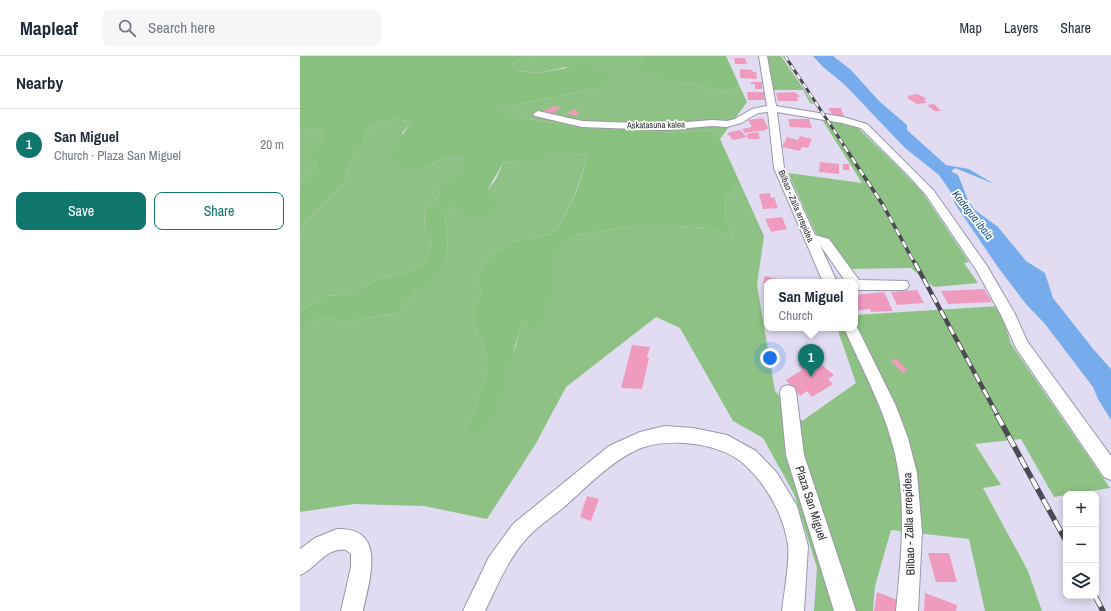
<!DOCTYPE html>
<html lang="en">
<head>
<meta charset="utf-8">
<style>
	:root { --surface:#fff; --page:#f6f6f7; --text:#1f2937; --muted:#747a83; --line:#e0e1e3; --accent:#0f766e }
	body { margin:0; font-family:"Archivo Narrow",sans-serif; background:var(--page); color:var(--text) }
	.controls { position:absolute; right:12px; bottom:12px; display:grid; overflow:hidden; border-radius:8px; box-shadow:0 2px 10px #0003 }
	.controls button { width:36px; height:36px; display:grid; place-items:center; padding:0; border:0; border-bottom:1px solid var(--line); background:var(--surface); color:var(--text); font:20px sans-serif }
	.you { position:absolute; left:470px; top:302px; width:14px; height:14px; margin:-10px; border:3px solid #fff; border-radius:50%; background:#1a73e8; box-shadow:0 0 0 6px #1a73e833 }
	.badge { display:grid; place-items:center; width:26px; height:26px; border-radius:50%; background:var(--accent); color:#fff; font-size:13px; font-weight:700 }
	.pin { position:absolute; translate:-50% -33px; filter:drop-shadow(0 1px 2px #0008) }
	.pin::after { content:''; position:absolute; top:21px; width:14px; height:12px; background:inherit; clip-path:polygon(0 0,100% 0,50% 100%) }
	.popup { position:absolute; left:464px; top:223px; width:94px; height:52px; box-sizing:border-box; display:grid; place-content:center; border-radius:8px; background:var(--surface); filter:drop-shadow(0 1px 3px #0005); font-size:13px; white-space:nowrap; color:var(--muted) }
	.popup b { font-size:15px; color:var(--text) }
	.popup::after { content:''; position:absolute; left:50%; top:100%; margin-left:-8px; border:8px solid transparent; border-top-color:var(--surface) }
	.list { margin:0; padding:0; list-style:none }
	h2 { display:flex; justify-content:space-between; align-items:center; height:52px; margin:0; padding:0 16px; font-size:17px }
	h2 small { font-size:13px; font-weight:400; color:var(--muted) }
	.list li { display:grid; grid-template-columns:26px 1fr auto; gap:12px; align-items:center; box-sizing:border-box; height:72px; padding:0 16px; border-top:1px solid var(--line) }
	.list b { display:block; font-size:15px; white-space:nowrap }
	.list p { margin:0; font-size:13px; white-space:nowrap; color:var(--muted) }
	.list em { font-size:13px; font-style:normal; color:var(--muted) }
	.actions { display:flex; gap:8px; padding:12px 16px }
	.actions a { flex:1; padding:9px 0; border:1px solid var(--accent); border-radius:8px; text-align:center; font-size:14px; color:var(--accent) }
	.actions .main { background:var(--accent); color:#fff }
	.icon { flex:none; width:22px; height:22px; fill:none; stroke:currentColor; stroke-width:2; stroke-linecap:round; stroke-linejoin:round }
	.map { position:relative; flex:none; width:811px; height:555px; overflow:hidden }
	header { display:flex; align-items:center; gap:24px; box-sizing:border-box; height:56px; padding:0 20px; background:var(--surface); border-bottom:1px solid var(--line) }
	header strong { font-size:19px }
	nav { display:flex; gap:22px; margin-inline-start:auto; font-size:14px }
	.search { width:280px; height:36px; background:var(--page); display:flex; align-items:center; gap:10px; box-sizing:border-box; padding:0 14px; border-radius:8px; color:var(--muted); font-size:15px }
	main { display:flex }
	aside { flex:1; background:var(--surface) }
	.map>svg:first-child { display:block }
</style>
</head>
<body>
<header>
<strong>Mapleaf</strong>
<div class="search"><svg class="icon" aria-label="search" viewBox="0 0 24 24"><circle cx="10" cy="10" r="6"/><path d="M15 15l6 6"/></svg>Search here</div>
<nav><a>Map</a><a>Layers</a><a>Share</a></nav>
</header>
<main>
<aside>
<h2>Nearby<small></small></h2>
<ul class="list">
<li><span class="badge">1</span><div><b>San Miguel</b><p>Church · Plaza San Miguel</p></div><em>20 m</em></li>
</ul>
<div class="actions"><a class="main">Save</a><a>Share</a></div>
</aside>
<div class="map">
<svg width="811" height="555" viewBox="0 0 811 555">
	<rect width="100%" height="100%" fill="#e1dcf2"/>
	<!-- green -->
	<g fill="#8dc284">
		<path d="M233 0H343L338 10 383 27 400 29 419 36 440 31 447 46 420 83 412 74 379 77 287 72 216 61 199 52 302 31 266 11 239 17 216 15 212 7Z"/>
		<path d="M467 0H481L514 48 510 47 503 34H474Z"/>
		<path d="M97 62 111 67 102 77 120 113 149 100 165 103C162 122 153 123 137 130L140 139 125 154 124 173 132 186 126 207 103 217 74 225 52 238 25 240 0 255V183L5 166 45 126 49 107 63 88 70 69Z"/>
		<path d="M521 62 554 68 596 109 622 136 669 206 664 207 678 227 634 231 611 212 546 213C539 201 531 183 517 180L488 117 562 127Z"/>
		<path d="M0 73 24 74V82L8 104 17 107 10 120 0 129Z"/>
		<path d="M247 98H277L287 100C280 127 270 155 253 178L211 186 187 204 177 225 182 235 171 263 182 287 189 312 164 381 215 292 223 262 238 274 255 194 276 179 336 170H376L408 172 433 182 426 165 425 143 440 127 464 180 457 229 475 335 502 365 556 327 537 272H555V259L699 250 711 288 810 432 754 441 721 383 675 388 701 429 683 432 728 515 742 555H685L669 483 591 474 575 530 573 555H514L517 512 494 438 463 382 433 365 380 272 356 261 266 331 235 389 187 463 124 450 54 448 0 456V273L20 261 43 266 99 257 114 236 140 216 147 197 148 181 145 161 155 147 187 135 196 123 203 107 221 103 237 108Z"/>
	</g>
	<!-- forest -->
	<g fill="#89c17f">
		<path d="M0 0H233L212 7 216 15 239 17 282 9 302 12 310 22 302 31 200 52 216 61 287 72 379 77 412 74 420 83 440 127 425 143 426 165 433 182 408 172 376 170H336L276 179 255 194 248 251 238 275 223 263 190 371 164 381 189 312 182 287 171 263 182 235 177 225 187 204 211 186 253 178C270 155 281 127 287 100L277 98H248L237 108 222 110 221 103 203 107 187 135 197 150 183 161 163 158 155 147 145 161 148 181 147 197 140 217 114 236 99 257 43 266 20 261 0 273V255L25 240 52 238 74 225 103 217 126 207 132 186 124 173 125 154 140 139 137 130C152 124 162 120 165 103L149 100 120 113 99 112 93 106C96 88 100 81 111 67L97 62 70 69 63 88 49 107 45 126 5 166 0 183V129L10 120 17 107 7 104 24 82V74L0 73Z"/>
		<path d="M343 0H426L440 31 419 36 400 29 383 27 354 20 338 10Z"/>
	</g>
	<!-- water -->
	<path fill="#77acec" d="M513 0H533L551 14 579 45 607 69V74L646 109 669 113 694 128 655 112 651 115 658 119 669 146 675 154 698 171 726 205 745 217 753 242 794 294 811 313V364L798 343 793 331 745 268 726 248 700 214 655 148 650 135 639 119 605 92 545 29 522 10Z"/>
	<!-- building -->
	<g fill="#ef9bbe">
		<path d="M434 2H445L447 8H435Z"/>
		<path d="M440 13 452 14 453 16H456L457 23 440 22Z"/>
		<path d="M451 26H462V33H455V28H451Z"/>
		<path d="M447 36H464L465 44H448Z"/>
		<path d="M495 36 500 41H497L498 45H478L476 37Z"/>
		<path d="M618 38 627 43 624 44 627 47 617 48 607 42 609 41 607 40Z"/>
		<path d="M634 48 641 55H634L627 49Z"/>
		<path d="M254 50 261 52 249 59 241 56Z"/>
		<path d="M528 52H541L544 60H533Z"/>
		<path d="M273 53 279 56 276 60 267 57Z"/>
		<path d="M463 62 468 72 466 74 445 77 442 73 452 71 448 64Z"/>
		<path d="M488 63H509L512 72 490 71Z"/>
		<path d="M440 74 447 81 433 84 427 77Z"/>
		<path d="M458 76 460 83H448L447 78Z"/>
		<path d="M500 80 512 83 508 92 502 91 500 95 482 91 487 81 498 84Z"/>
		<path d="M520 106 539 108V118L519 116Z"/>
		<rect x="543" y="108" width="6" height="6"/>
		<path d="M470 137 471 142 474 141 478 152 463 153 459 138Z"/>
		<path d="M482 161 487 173 471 176 465 163Z"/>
		<path d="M465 220 477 223V226L463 227Z"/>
		<path d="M684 233 692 246 648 248 641 235Z"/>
		<path d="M617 234 624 247 597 249 591 236Z"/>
		<path d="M584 236 593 255 571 256 570 253 555 255V239Z"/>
		<path d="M332 289 350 291 347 301 349 302 342 333 321 332Z"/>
		<path d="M596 302 608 315 603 317 591 305Z"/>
		<path d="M507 304 511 308 517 305 534 319 528 323 533 328 512 341 507 335 500 340 486 324 502 314 498 309Z"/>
		<path d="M287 440 299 443 291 465 280 461Z"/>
		<path d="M628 497H649L657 526H636Z"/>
		<path d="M577 536 600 545 599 555H574Z"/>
		<path d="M625 537 657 549 656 555H624Z"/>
	</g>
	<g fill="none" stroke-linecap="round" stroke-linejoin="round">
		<!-- minor casing -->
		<g stroke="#9a96aa" stroke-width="2">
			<g id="minor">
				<path d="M459 0H467L476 50 543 61 567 68 634 135 687 210 715 258 727 285 811 400V424L804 421 716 292 701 259 677 215 626 139 609 120 561 72 542 67 477 56 484 112 515 179 529 183 559 224 607 225 609 229 607 233 602 234H555V226H546L520 189 537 226H523L474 112 468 56 458 57 441 67 427 71 412 70 363 74 282 71 235 60 233 58 238 55 282 65 363 68 412 64 427 65 435 63 452 53 467 50Z"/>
				<path d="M555 267 596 350 608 382 617 417 622 476 618 555H596C601 503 607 450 595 398 585 354 562 313 544 272H555Z"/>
				<path d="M488 329 494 331 496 336 504 399 556 555H534L486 399 480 336 482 331Z"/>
				<path d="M365 370 393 372 427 379 456 395 477 417 497 450 508 490 504 555H482C484 538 490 505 488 489 484 459 466 428 444 408 421 387 372 382 344 391 315 401 287 431 264 451 252 461 238 470 227 482 208 503 197 530 185 555H163L189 501 213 468 309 390 340 376Z"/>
				<path d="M37 473C88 471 69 525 63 555H41L51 511V498L46 494C25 491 17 512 0 519V493L15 482Z"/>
			</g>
		</g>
		<!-- minor -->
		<use href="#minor" fill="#fff" fill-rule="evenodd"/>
		<!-- rail-far3 casing -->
		<g stroke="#4c4954" stroke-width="3">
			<path id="rail-far3" d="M485 0 545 91"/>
		</g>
		<!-- rail-far2 casing -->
		<g stroke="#4c4954" stroke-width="3.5">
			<path id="rail-far2" d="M544 90 583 149 615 208"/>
		</g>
		<!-- rail-far1 casing -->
		<g stroke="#4c4954" stroke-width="4.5">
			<path id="rail-far1" d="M615 207 698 360"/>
		</g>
		<!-- rail casing -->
		<g stroke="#4c4954" stroke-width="5.5">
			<g id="rail">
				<path d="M697 359 766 485"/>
				<path d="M795 540 803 555"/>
			</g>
		</g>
		<!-- rail-far3 -->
		<use href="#rail-far3" stroke="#fff" stroke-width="2" stroke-dasharray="5.5" stroke-linecap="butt"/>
		<!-- rail-far2 -->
		<use href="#rail-far2" stroke="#fff" stroke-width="2.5" stroke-dasharray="7" stroke-linecap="butt"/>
		<!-- rail-far1 -->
		<use href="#rail-far1" stroke="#fff" stroke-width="3" stroke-dasharray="9" stroke-linecap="butt"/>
		<!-- rail -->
		<use href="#rail" stroke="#fff" stroke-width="4" stroke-dasharray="12" stroke-linecap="butt"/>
	</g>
	<g text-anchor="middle" stroke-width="3.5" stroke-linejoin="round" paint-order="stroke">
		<!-- far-street labels -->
		<g font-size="9" fill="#2d2b33" stroke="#fff">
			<text transform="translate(356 69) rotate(-1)" y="3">Askatasuna kalea</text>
			<text transform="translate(496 150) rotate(67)" y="3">Bilbao - Zalla errepidea</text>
		</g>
		<!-- water labels -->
		<g font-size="11" font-style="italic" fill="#0f4680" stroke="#fff">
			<text transform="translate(673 159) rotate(52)" y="4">Kadagua ibaia</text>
		</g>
		<!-- near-street labels -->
		<g font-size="12" fill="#2d2b33" stroke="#fff">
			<text transform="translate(511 447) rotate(72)" y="4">Plaza San Miguel</text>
			<text transform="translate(609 468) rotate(-92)" y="4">Bilbao - Zalla errepidea</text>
		</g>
	</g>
</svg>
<div class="controls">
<button>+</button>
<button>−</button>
<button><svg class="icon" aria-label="layers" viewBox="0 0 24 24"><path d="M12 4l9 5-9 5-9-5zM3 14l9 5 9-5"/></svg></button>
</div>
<div class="you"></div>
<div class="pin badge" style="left:511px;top:321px">1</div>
<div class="popup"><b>San Miguel</b>Church</div>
</div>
</main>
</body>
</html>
